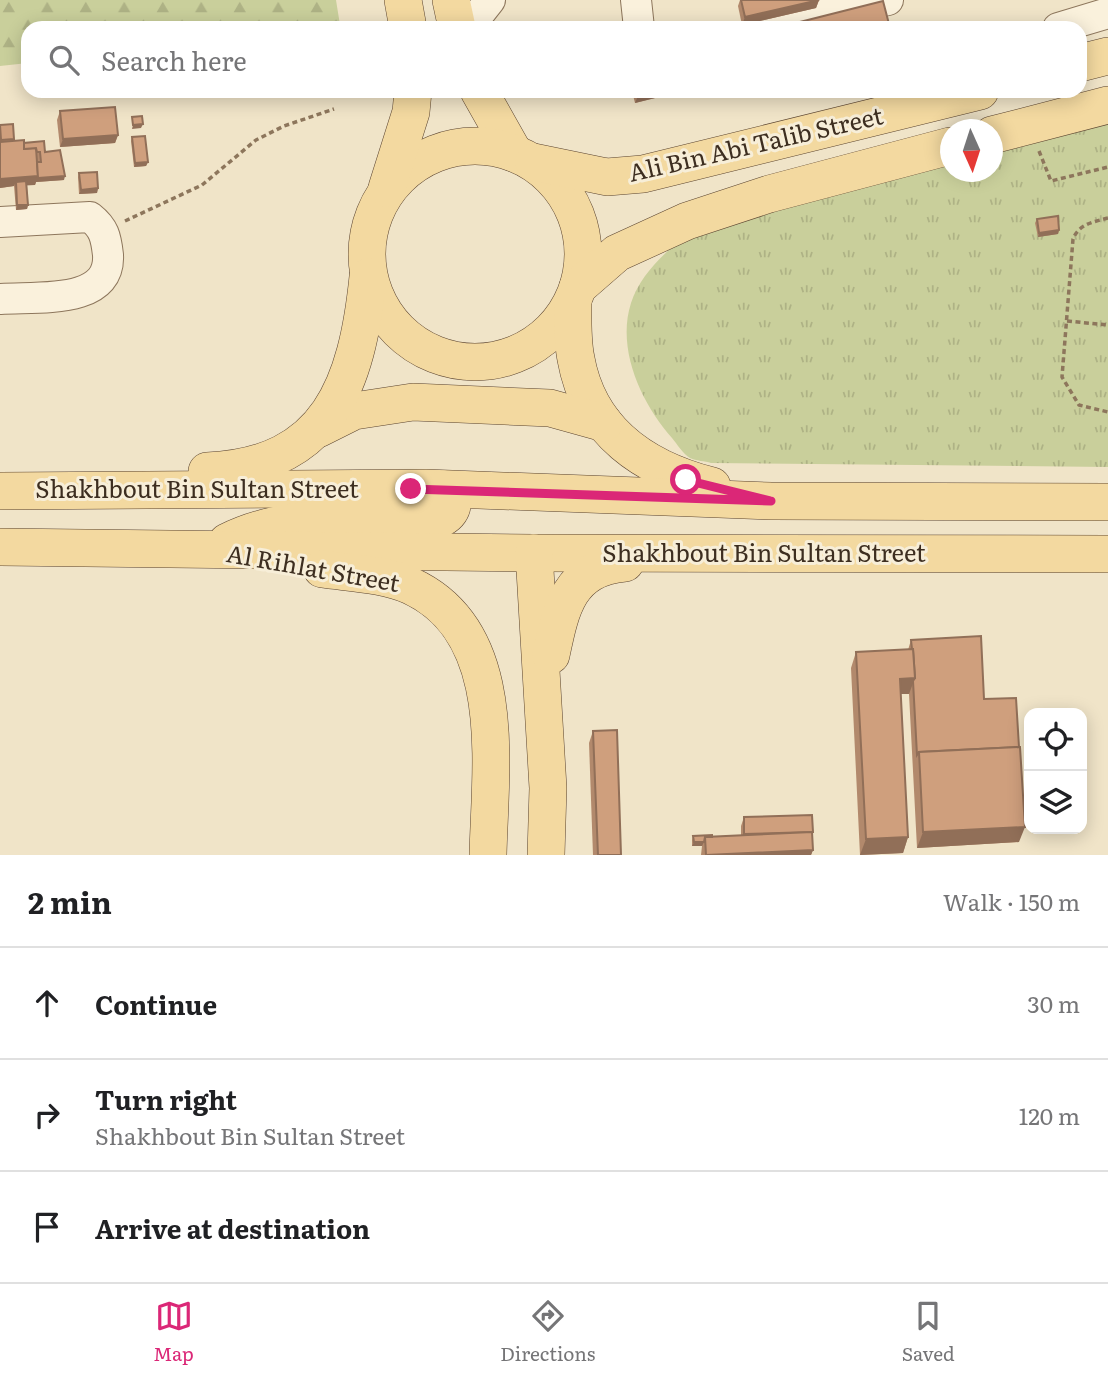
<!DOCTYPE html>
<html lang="en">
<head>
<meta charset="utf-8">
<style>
	:root { --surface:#fff; --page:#f2f2f2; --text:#202124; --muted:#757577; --line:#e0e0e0; --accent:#db2777 }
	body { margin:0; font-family:Literata,serif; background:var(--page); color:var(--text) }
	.controls { position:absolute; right:21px; bottom:21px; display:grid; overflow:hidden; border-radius:14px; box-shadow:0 4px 18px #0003 }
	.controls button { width:63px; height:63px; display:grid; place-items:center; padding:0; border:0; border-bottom:2px solid var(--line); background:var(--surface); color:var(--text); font:35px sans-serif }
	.compass { position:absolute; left:940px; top:119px; width:63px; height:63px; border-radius:50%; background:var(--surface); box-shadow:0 4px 18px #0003; rotate:177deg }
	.stop { position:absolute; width:21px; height:21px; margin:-16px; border:5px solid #db2777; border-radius:50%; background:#fff }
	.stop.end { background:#db2777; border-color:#fff; box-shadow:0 2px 7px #0008 }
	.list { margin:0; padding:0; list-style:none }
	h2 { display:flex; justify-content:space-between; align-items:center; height:91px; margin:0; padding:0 28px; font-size:30px }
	h2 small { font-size:23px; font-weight:400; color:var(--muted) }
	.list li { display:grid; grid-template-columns:46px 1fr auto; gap:21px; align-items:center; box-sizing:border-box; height:112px; padding:0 28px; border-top:2px solid var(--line) }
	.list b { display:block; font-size:26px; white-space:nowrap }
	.list p { margin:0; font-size:23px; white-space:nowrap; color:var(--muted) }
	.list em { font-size:23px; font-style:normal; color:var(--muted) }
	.icon { flex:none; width:38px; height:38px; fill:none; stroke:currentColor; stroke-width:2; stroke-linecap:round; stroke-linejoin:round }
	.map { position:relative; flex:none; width:1108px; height:855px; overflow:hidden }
	.search { position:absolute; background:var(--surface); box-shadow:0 4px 18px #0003; left:21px; right:21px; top:21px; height:77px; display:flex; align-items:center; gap:18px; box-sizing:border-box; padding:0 24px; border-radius:21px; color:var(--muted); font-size:26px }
	.sheet { height:427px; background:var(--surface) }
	nav { display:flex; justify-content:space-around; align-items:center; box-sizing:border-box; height:98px; border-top:2px solid var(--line); background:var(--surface); font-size:19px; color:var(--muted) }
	nav a { display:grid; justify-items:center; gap:4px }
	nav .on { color:var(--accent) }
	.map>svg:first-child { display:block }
</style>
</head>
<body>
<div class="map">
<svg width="1108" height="855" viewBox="0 0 1108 855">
	<defs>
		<pattern id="forest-firs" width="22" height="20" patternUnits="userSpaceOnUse" patternTransform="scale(1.75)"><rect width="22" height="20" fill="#c9cf9b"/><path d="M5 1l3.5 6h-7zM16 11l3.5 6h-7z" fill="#aeb285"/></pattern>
		<pattern id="park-tufts" width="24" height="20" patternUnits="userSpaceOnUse" patternTransform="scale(1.75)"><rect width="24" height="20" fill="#c9cf9b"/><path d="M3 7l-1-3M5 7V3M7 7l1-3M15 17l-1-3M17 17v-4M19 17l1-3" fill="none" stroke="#aeb285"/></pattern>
	</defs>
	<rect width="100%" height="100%" fill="#f0e4c8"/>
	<!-- forest -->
	<path fill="url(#forest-firs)" d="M0 0H336L340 25 314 28H28V63L0 66Z"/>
	<!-- park -->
	<path fill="url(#park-tufts)" d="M1108 124V467L711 463C705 461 696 461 690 458 683 454 677 444 672 438 642 404 616 350 631 303 641 273 665 253 688 233L950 162V172H992L993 151Z"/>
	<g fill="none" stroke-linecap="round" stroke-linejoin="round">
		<!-- minor casing -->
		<g stroke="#8d765c" stroke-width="32">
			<g id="minor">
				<path d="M636 0 639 28"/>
				<path d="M468 28 490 0"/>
				<path d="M765 28 888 0"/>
				<path d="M1058 28 1108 13"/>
				<path d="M0 222 90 217C104 228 106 237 108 255 111 306 34 296 0 299"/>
			</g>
		</g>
		<!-- major casing -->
		<g stroke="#5b4430" stroke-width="38">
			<g id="major">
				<path d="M403 0 408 28"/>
				<path d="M451 0 457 28"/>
				<path d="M1080 63 1108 56"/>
				<path d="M479 91 514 153"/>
				<path d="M992 135 1108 105"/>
				<circle cx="475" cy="254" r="108"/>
				<path d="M534 162 607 177 643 174 980 91"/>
				<path d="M387 188 411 112 413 91"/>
				<path d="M578 287 617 253 687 221 769 194 950 146"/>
				<path d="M573 301C573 320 572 340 576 359 589 432 645 469 712 486"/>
				<path d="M318 429 354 411 413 402 550 408 604 423"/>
				<path d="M207 471C329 466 357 384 368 277"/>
				<path d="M0 491 426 488 771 501 1108 502"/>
				<path d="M227 542C295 508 369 522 442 518 455 511 456 497 443 489"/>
				<path d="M0 547 534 553 1108 554"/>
				<path d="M534 553 548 788 546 855"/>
				<path d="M322 569C350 573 385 574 411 586 510 632 490 765 488 855"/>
				<path d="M551 655C561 607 569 568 625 563"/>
			</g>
		</g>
		<!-- path -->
		<g stroke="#8d765c" stroke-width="3.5" stroke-dasharray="5 3.5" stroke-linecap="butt">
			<path d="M1039 151 1051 181 1108 167"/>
			<path d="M1108 218C1093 222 1079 224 1073 239L1062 377 1079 405 1108 412"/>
			<path d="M125 221 202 185 256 140 284 126 334 109"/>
			<path d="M1067 321 1108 325"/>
		</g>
		<!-- minor -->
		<use href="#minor" stroke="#faf1dc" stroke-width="30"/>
		<!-- major -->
		<use href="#major" stroke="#f3d9a0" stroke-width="37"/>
	</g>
	<!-- wall -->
	<g fill="#b2896c">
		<path d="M740 0H819L816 8 742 25 738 6Z"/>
		<path d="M632 91H683L635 103Z"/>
		<path d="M60 111 118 135 115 143 60 147 57 120Z"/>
		<path d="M0 125 14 140 24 143 45 152 64 180 36 182 35 185H27L28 205 27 209 16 210 14 186 0 188Z"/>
		<path d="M132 137 148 162 146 166 134 167 131 141Z"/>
		<path d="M79 173 98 188 97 193 79 194 78 177Z"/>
		<path d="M1037 219 1059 230 1058 234 1038 237 1035 223Z"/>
		<path d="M911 640 984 699 1019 842 917 848 909 694H901L908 837 903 853 860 855 851 668 856 652 908 650Z"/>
		<path d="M593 731 621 855H593L589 743Z"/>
		<path d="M744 817 813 850 811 855H701L702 846H692V840L693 836 712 837 741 835V826Z"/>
	</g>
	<!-- shaded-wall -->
	<g fill="#916f58">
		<path d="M819 0 816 8 742 25 745 17Z"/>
		<path d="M889 24 888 28H873Z"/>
		<path d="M640 91H683L635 103Z"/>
		<path d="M143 124 141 128 132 129 133 125Z"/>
		<path d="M118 135 115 143 60 147 63 139Z"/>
		<path d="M148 162 146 166 134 167 135 163Z"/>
		<path d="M38 176H65L64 180 36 182 35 185 16 186V182L14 186 0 188V179Z"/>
		<path d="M98 188 97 193 79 194 81 190Z"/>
		<path d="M17 205H28L27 209 16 210Z"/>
		<path d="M1059 230 1058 234 1038 237 1039 233Z"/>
		<path d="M915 678 909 694H894L900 679Z"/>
		<path d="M1025 827 1019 842 917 848 923 832Z"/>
		<path d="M908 837 903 853 860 855 866 839Z"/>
		<path d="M694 842H704L702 846H692Z"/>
		<path d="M813 850 811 855H706Z"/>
	</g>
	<!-- building -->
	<g fill="#cf9f7d" stroke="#916f58" stroke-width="2">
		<path d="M741 0H819L745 17Z"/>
		<path d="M883 1 889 24 873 28H776Z"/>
		<path d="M115 107 118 135 63 139 60 111Z"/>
		<path d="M142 116 143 124 133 125 132 117Z"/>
		<path d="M13 124 14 139 1 140 0 125Z"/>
		<path d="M145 136 148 162 135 163 132 137Z"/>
		<path d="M24 140V149L36 148 38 176 0 179V142Z"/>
		<path d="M44 141 45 152 60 150 65 176 38 178 37 162H41L40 152H37L36 148 24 149V143Z"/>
		<path d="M97 172 98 188 81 190 79 173Z"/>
		<path d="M26 181 28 205H17L16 182Z"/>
		<path d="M1058 216 1059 230 1039 233 1037 219Z"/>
		<path d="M981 636 984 699 1016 698 1019 747 919 752 917 755 913 681 915 678 913 649H912L911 640Z"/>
		<path d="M913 649 915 678 900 679 908 837 866 839 856 652Z"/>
		<path d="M617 730 621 855H598L593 731Z"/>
		<path d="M1020 747 1025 827 923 832 919 752Z"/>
		<path d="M812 815 813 832 744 834V817Z"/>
		<path d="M812 832 813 850 706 855 705 837Z"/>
		<path d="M712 835V837H705L704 842H694L693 836Z"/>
	</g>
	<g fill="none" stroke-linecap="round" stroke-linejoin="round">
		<!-- route -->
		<path stroke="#db2777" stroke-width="9" d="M411 489 771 501 686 480"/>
	</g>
	<g text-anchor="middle" stroke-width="6" stroke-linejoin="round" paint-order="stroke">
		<!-- street labels -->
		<g font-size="24" fill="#3d2e20" stroke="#f7eed8">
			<text transform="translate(756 145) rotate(-13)" y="8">Ali Bin Abi Talib Street</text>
			<text x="197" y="498">Shakhbout Bin Sultan Street</text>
			<text x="764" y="562">Shakhbout Bin Sultan Street</text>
			<text transform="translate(313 569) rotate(10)" y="8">Al Rihlat Street</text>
		</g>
	</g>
</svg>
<div class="controls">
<button><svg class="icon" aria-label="locate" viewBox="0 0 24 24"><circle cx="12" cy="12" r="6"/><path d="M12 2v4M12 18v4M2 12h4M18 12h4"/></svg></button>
<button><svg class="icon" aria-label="layers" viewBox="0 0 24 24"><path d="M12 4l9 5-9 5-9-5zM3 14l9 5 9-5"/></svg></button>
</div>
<svg class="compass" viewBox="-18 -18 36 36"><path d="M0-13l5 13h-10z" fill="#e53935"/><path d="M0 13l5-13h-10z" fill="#757577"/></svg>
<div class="stop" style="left:686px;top:480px"></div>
<div class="stop end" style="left:411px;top:489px"></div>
<div class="search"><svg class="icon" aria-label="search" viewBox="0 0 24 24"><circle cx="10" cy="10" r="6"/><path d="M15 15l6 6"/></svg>Search here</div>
</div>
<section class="sheet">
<h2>2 min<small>Walk · 150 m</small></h2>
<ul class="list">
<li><svg class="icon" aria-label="ahead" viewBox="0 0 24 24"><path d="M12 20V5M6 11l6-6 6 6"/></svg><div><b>Continue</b></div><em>30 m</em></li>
<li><svg class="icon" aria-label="right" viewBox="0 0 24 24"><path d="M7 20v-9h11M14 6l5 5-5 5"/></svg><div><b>Turn right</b><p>Shakhbout Bin Sultan Street</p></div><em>120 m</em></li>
<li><svg class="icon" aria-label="arrive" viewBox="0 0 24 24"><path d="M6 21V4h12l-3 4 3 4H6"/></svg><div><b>Arrive at destination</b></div></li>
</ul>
</section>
<nav>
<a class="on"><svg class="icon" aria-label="map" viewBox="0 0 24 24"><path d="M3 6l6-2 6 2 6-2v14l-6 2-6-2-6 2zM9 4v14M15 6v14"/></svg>Map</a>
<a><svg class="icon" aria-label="directions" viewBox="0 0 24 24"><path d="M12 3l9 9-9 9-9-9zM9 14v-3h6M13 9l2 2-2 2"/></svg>Directions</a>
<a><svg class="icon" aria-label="saved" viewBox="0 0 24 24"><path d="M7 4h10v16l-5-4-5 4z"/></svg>Saved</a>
</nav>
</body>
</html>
